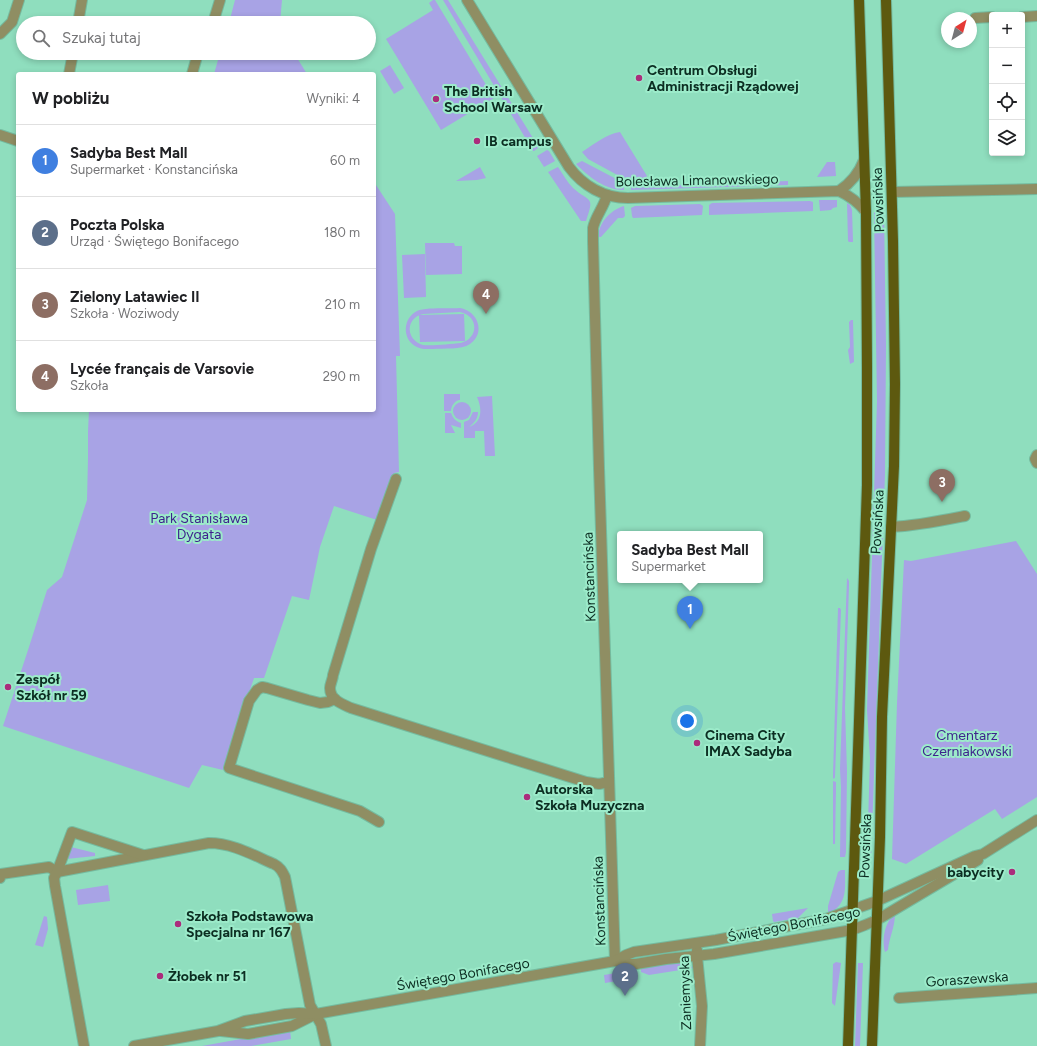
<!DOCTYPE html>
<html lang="pl">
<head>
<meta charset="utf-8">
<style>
	:root { --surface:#fff; --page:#f2f2f2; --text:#202124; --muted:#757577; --line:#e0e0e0; --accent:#1a73e8 }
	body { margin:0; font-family:Figtree,sans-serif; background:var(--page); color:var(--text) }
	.controls { position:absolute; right:12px; top:12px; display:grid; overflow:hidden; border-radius:4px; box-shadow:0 2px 6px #0003 }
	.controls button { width:36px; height:36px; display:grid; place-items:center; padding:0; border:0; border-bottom:1px solid var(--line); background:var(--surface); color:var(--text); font:20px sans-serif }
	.compass { position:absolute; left:941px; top:12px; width:36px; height:36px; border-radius:50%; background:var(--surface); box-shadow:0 2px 6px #0003; rotate:36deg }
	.you { position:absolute; left:687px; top:721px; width:14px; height:14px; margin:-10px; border:3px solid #fff; border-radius:50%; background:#1a73e8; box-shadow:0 0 0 6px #1a73e833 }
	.badge { display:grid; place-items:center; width:26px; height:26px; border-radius:50%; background:var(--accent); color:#fff; font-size:13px; font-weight:700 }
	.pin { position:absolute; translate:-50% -33px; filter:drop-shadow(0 1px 2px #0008) }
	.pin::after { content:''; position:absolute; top:21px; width:14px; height:12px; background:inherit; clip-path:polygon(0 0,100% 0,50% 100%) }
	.popup { position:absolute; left:617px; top:531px; width:146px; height:52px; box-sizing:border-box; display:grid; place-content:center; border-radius:4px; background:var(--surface); filter:drop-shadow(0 1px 3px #0005); font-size:13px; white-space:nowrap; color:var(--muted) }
	.popup b { font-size:15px; color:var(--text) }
	.popup::after { content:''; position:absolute; left:50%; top:100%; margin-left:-8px; border:8px solid transparent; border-top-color:var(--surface) }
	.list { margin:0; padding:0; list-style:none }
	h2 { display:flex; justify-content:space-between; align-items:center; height:52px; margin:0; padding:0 16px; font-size:17px }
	h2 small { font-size:13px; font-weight:400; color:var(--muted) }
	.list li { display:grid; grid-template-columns:26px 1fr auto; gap:12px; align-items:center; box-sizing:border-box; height:72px; padding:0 16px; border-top:1px solid var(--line) }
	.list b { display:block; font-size:15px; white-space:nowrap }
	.list p { margin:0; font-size:13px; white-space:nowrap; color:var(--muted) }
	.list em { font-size:13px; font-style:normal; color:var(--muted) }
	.icon { flex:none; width:22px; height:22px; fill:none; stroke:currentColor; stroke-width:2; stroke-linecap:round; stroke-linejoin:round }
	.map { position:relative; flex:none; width:1037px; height:1046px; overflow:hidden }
	.search { position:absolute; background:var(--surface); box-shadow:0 2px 6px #0003; left:16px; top:16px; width:360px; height:44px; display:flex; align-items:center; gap:10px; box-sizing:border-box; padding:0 14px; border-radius:22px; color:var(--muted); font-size:15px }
	.panel { position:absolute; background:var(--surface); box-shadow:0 2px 6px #0003; left:16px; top:72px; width:360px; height:340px; border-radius:4px }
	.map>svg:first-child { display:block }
</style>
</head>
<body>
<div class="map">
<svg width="1037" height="1046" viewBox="0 0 1037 1046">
	<rect width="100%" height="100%" fill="#8fdebe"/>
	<!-- green -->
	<g fill="#a8a3e5" fill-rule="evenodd">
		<path d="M235 0H282L280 23H229Z"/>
		<path d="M433 0H435L494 98 441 130 386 39 433 10 429 3Z"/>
		<path d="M443 0H448L536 143 542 139 544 143 542 145 534 151H533Z"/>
		<path d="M220 53H294L307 74H214Z"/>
		<path d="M390 65 404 88 394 94 380 71Z"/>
		<path d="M620 132 647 176V182L632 183 588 159 582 152C594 144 607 134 620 132Z"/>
		<path d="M547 150 549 151 555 161 544 167 537 156Z"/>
		<path d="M582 161 624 183V190C605 190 589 177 576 164Z"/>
		<path d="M827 162H835L836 176 817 177Z"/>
		<path d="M480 167 486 178 477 180 456 181Z"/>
		<path d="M558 167C563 174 567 182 573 188 590 203 595 195 586 221H581L548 172Z"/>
		<path d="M788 181V185L631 190V187Z"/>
		<path d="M374 182 395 214 400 356H396L399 472 394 473 377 520 334 506 320 547 309 600 292 596 264 678H254L223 770 202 765 189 788 3 726 29 647 47 590 62 577 87 500 88 458V432L89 410H374Z"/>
		<path d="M819 200H837V207L833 208 831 210 820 211Z"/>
		<path d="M810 201 813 202V211L709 215V205L712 203Z"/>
		<path d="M847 203 850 205 852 210 853 242H849L848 241Z"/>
		<path d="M700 204 703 206 702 215 633 218 632 216 631 208 635 206Z"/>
		<path d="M624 206 625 216 623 218H618L601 237H598C599 223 610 210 624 206Z"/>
		<path d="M874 212H884L886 345 885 474 871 858H867L870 758 867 710 877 401Z"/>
		<path d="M425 243H454L455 246H462V274L426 275Z"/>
		<path d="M425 254 426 297 404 298 402 255Z"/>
		<path d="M460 308C478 311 486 333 470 344 461 350 444 348 433 349 427 349 421 350 415 346 402 338 403 318 417 311 426 307 449 309 460 308ZM460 312C479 316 479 338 461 343 450 344 433 346 423 345 415 343 408 335 410 326 412 319 416 316 423 314Z"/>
		<path d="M464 314 465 341 420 342 419 315Z"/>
		<path d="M851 320H853L854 362 850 364 848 350 850 347 849 322Z"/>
		<path d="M444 394H460V400C455 400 451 406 451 411H444Z"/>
		<path d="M492 396 495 456H485L484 431H475V438H464V422L469 420 473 412H478C478 419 474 423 469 427 483 422 482 408 477 397Z"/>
		<circle cx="462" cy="411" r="9"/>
		<path d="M445 413H451C453 418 455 421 461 423V428L451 425 455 433H445Z"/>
		<path d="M1016 541 1037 574V797L1002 819 995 809 906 864 892 859 897 703 904 560 911 561Z"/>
		<path d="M847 578 849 581V585L845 708 847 771 846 852 845 857H840L841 787 840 769Z"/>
		<path d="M838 608H840L841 610 835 777 834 779 833 778V775Z"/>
		<path d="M833 781 836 782V789L835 844H833Z"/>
		<path d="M71 847 95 853V856L66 859Z"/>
		<path d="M841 870H845C845 890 848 903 828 915V906L838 872Z"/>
		<path d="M108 885 110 901 78 905 76 890Z"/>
		<path d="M808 908 798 918 774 922 773 921 772 914Z"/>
		<path d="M895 914C895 927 889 938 888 950L885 952C882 940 884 923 895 914Z"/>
		<path d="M44 916 47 917 48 929 43 947 35 945Z"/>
		<path d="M836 962 841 963 835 1006 832 1003 833 964Z"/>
		<path d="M667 963C676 963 686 962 693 968L649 975 641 972V968Z"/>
		<path d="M858 963H863L860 1046H855Z"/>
		<path d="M634 970 635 976 634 978 605 983 604 975Z"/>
		<path d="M290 1030 291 1039 251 1046H202Z"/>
	</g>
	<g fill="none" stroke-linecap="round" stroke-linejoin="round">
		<!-- minor casing -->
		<g stroke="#75bb9f" stroke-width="12">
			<g id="minor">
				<path d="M467 0 569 167C583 186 604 198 628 198L839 191C850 196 859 203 866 212"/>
				<path d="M1022 17 1037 16"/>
				<path d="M975 18 992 17"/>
				<path d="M78 23 82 0"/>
				<path d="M213 23 220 0"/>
				<path d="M0 34 12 22 19 0"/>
				<path d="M69 74 73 53"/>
				<path d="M192 74 198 53"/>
				<path d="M0 135 18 141"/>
				<path d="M839 191C851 183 859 173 864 160"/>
				<path d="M892 192 1037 189"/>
				<path d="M607 195C604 207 595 217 593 228 593 232 593 237 593 241L599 468 615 961"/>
				<path d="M1037 455 1035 459 1037 463"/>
				<path d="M396 479 371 549 333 675C333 679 330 684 330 688 330 700 342 704 351 708L586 782 599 784 609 782"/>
				<path d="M891 527C916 526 940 521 965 516"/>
				<path d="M335 699 328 702 320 703 308 700 267 688 262 687 257 690 249 701 229 768 360 811 379 822"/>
				<path d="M0 878 1 874 49 867 57 872 209 843C232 843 253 855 274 864 280 867 282 871 285 877L310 1005 321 1024 326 1046"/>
				<path d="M697 950V956L702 1006 700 1046"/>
				<path d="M615 961 627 964H636L666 959 714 954 852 930 865 925 877 920 978 860"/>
				<path d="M899 998 1037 988"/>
				<path d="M221 1031 248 1034 292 1026 316 1014"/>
				<path d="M84 1046 55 886 54 878 57 872 72 832 143 855"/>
				<path d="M134 1046 218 1031 245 1021 286 1014 299 1013 316 1014 615 961 626 955 634 952 716 940 826 919 877 901 975 856 983 854 1037 820"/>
			</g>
		</g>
		<!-- major casing -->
		<g stroke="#75bb9f" stroke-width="12">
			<g id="major">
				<path d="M848 1046 867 485V368L866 212 859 0"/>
				<path d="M872 1046 880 837 882 717 894 466 895 384 893 241 886 0"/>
			</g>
		</g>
		<!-- minor -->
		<use href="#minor" stroke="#8f8e63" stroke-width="10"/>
		<!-- major -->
		<use href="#major" stroke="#5d590f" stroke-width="10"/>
	</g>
	<!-- markers -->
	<g fill="#ab2c7c" stroke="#9cebca" stroke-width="1.5">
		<circle cx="639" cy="78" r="4"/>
		<circle cx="436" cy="99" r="4"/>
		<circle cx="477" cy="141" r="4"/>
		<circle cx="8" cy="687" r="4"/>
		<circle cx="697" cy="743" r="4"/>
		<circle cx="527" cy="797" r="4"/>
		<circle cx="1012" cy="872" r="4"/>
		<circle cx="178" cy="924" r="4"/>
		<circle cx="160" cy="976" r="4"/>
	</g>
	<g text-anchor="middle" stroke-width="4" stroke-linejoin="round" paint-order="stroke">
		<!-- poi labels -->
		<g font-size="14" font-weight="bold" fill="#0c2e22" stroke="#9cebca" text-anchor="start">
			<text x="647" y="75">Centrum Obsługi<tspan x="647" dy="16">Administracji Rządowej</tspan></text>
			<text x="444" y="96">The British<tspan x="444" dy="16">School Warsaw</tspan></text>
			<text x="485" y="146">IB campus</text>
			<text x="16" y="684">Zespół<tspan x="16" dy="16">Szkół nr 59</tspan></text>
			<text x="705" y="740">Cinema City<tspan x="705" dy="16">IMAX Sadyba</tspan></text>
			<text x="535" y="794">Autorska<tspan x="535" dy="16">Szkoła Muzyczna</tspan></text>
			<text x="1004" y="877" text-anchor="end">babycity</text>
			<text x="186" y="921">Szkoła Podstawowa<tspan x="186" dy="16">Specjalna nr 167</tspan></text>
			<text x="168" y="981">Żłobek nr 51</text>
		</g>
		<!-- street labels -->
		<g font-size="14" fill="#0c2e22" stroke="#9cebca">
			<text transform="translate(697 180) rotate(-1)" y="5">Bolesława Limanowskiego</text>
			<text transform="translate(878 200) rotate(-92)" y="5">Powsińska</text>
			<text transform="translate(877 522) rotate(-87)" y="5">Powsińska</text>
			<text transform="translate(589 577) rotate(-92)" y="5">Konstancińska</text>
			<text transform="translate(865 846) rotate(-88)" y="5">Powsińska</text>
			<text transform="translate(599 901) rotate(-92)" y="5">Konstancińska</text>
			<text transform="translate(794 924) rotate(-11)" y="5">Świętego Bonifacego</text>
			<text transform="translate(463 974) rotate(-10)" y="5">Świętego Bonifacego</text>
			<text transform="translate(967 979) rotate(-4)" y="5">Goraszewska</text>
			<text transform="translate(685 993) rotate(-92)" y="5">Zaniemyska</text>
		</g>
		<!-- park labels -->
		<g font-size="14" fill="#3e238d" stroke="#9cebca">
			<text x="199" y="523">Park Stanisława<tspan x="199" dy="16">Dygata</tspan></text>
			<text x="967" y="740">Cmentarz<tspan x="967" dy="16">Czerniakowski</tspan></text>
		</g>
	</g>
</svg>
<div class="controls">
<button>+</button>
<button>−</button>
<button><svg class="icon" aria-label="locate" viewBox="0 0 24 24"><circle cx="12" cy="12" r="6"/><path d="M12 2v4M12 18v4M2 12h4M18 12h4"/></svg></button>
<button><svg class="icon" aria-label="layers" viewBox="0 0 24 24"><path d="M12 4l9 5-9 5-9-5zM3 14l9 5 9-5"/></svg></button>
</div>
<svg class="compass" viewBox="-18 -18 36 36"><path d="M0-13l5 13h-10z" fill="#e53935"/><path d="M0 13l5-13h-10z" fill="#757577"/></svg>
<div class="you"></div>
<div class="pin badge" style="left:690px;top:629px;background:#3f7fe0">1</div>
<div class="popup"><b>Sadyba Best Mall</b>Supermarket</div>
<div class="pin badge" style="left:625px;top:996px;background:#5c6f8a">2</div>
<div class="pin badge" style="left:942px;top:502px;background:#8d6e63">3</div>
<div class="pin badge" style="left:486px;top:314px;background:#8d6e63">4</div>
<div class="search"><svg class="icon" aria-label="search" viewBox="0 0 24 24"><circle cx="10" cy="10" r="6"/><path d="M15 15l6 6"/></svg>Szukaj tutaj</div>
<section class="panel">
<h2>W pobliżu<small>Wyniki: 4</small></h2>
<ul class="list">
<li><span class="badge" style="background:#3f7fe0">1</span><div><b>Sadyba Best Mall</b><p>Supermarket · Konstancińska</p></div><em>60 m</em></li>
<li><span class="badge" style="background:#5c6f8a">2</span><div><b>Poczta Polska</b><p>Urząd · Świętego Bonifacego</p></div><em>180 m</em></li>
<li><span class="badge" style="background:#8d6e63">3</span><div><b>Zielony Latawiec II</b><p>Szkoła · Woziwody</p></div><em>210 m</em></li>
<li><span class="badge" style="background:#8d6e63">4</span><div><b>Lycée français de Varsovie</b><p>Szkoła</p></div><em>290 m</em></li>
</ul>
</section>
</div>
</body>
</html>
